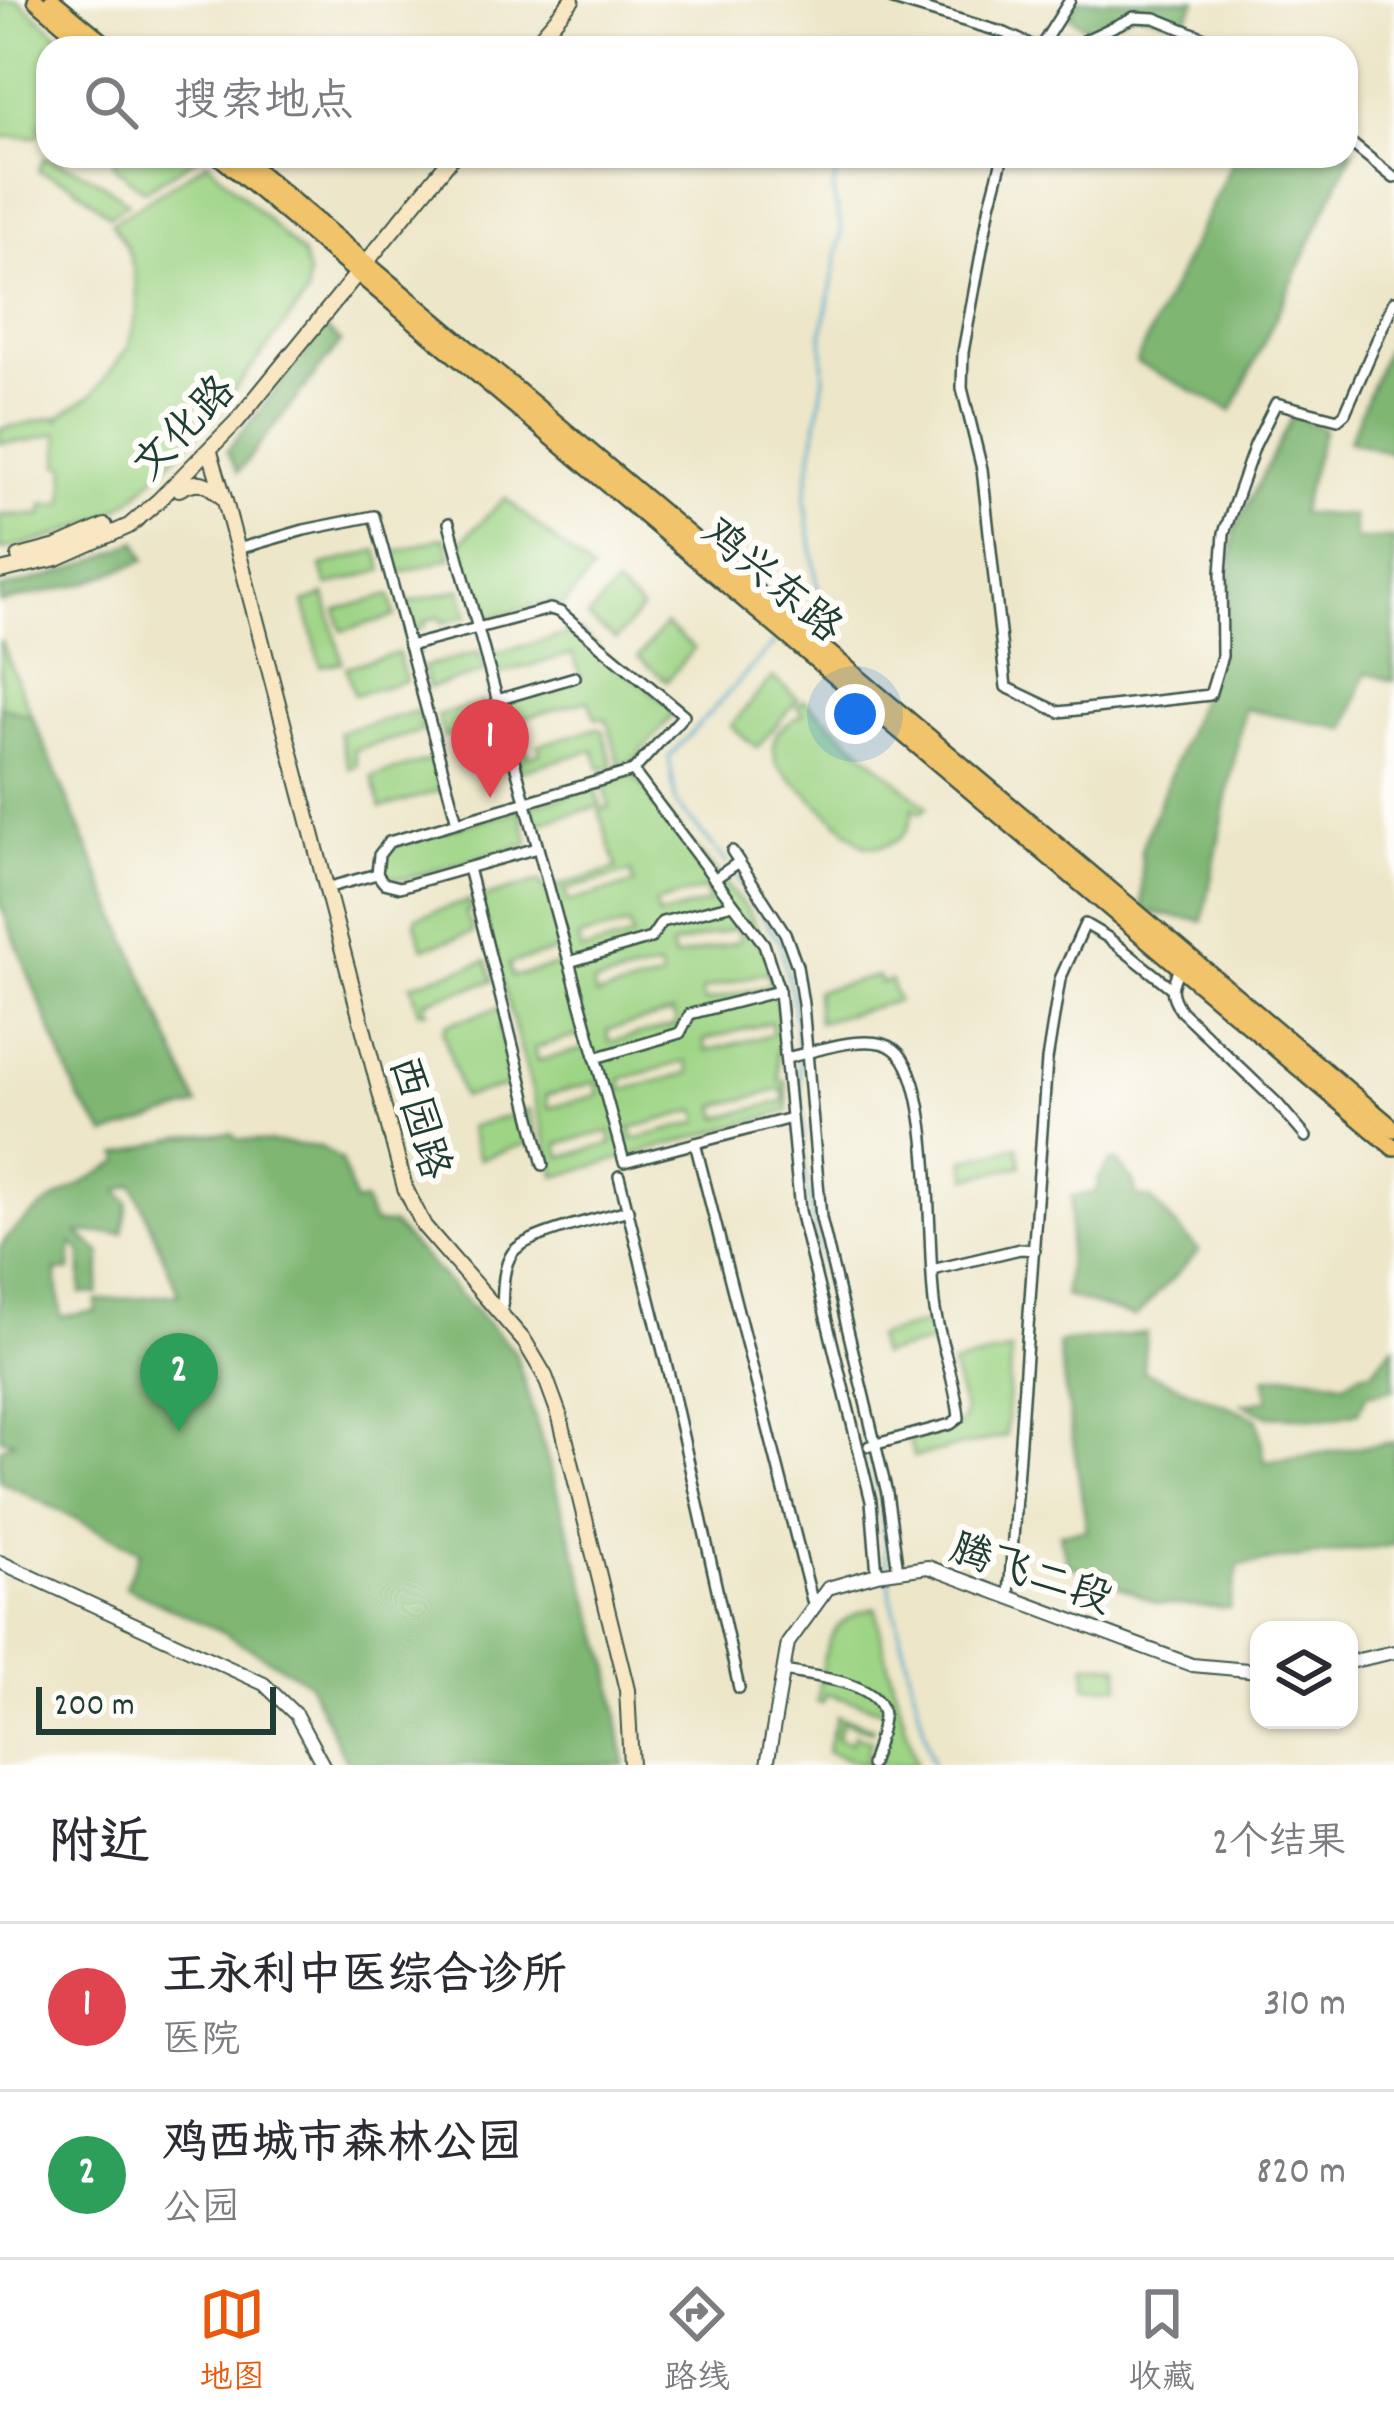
<!DOCTYPE html>
<html lang="zh">
<head>
<meta charset="utf-8">
<style>
	:root { --surface:#fff; --page:#f2f2f3; --text:#2b2b33; --muted:#7c7c81; --line:#e1e1e2; --accent:#ea580c }
	body { margin:0; font-family:Dekko,"LXGW WenKai TC",sans-serif; background:var(--page); color:var(--text) }
	.controls { position:absolute; right:36px; bottom:36px; display:grid; overflow:hidden; border-radius:24px; box-shadow:0 3px 9px #0004 }
	.controls button { width:108px; height:108px; display:grid; place-items:center; padding:0; border:0; border-bottom:3px solid var(--line); background:var(--surface); color:var(--text); font:60px sans-serif }
	.scale { position:absolute; left:36px; bottom:30px; width:240px; box-sizing:border-box; padding-left:12px; border:6px solid #1f3d34; border-top:0; font-size:33px; line-height:42px; white-space:nowrap; color:#1f3d34; -webkit-text-stroke:9px #fdfcf7; paint-order:stroke }
	.you { position:absolute; left:855px; top:714px; width:42px; height:42px; margin:-30px; border:9px solid #fff; border-radius:50%; background:#1a73e8; box-shadow:0 0 0 18px #1a73e833 }
	.badge { display:grid; place-items:center; width:78px; height:78px; border-radius:50%; background:var(--accent); color:#fff; font-size:39px; font-weight:700 }
	.pin { position:absolute; translate:-50% -99px; filter:drop-shadow(0 3px 6px #0008) }
	.pin::after { content:''; position:absolute; top:63px; width:42px; height:36px; background:inherit; clip-path:polygon(0 0,100% 0,50% 100%) }
	.list { margin:0; padding:0; list-style:none }
	h2 { display:flex; justify-content:space-between; align-items:center; height:156px; margin:0; padding:0 48px; font-size:51px }
	h2 small { font-size:39px; font-weight:400; color:var(--muted) }
	.list li { display:grid; grid-template-columns:78px 1fr auto; gap:36px; align-items:center; box-sizing:border-box; height:168px; padding:0 48px; border-top:3px solid var(--line) }
	.list b { display:block; font-size:45px; white-space:nowrap }
	.list p { margin:0; font-size:39px; white-space:nowrap; color:var(--muted) }
	.list em { font-size:39px; font-style:normal; color:var(--muted) }
	.icon { flex:none; width:66px; height:66px; fill:none; stroke:currentColor; stroke-width:2; stroke-linecap:round; stroke-linejoin:round }
	.map { position:relative; flex:none; width:1394px; height:1765px; overflow:hidden }
	.search { position:absolute; background:var(--surface); box-shadow:0 3px 9px #0004; left:36px; right:36px; top:36px; height:132px; display:flex; align-items:center; gap:30px; box-sizing:border-box; padding:0 42px; border-radius:36px; color:var(--muted); font-size:45px }
	.sheet { height:492px; background:var(--surface) }
	nav { display:flex; justify-content:space-around; align-items:center; box-sizing:border-box; height:168px; border-top:3px solid var(--line); background:var(--surface); font-size:33px; color:var(--muted) }
	nav a { display:grid; justify-items:center; gap:6px }
	nav .on { color:var(--accent) }
	.map>svg:first-child { display:block }
</style>
</head>
<body>
<div class="map">
<svg width="1394" height="1765" viewBox="0 0 1394 1765">
	<rect width="100%" height="100%" fill="#fdfcf7"/>
	<filter id="ink" filterUnits="userSpaceOnUse"><feTurbulence type="fractalNoise" baseFrequency=".00833" numOctaves="2"/><feDisplacementMap in="SourceGraphic" scale="24" xChannelSelector="R" yChannelSelector="G"/><feConvolveMatrix kernelMatrix="1 2 1 2 8 2 1 2 1" color-interpolation-filters="sRGB"/></filter>
	<filter id="wash" filterUnits="userSpaceOnUse"><feTurbulence type="fractalNoise" baseFrequency=".004" numOctaves="4" result="noise"/><feDisplacementMap in="SourceGraphic" scale="48" xChannelSelector="R" yChannelSelector="G"/><feGaussianBlur stdDeviation="2.7" result="paint"/><feColorMatrix in="noise" values="0 0 0 0 0 0 0 0 0 0 0 0 0 0 0 0 0 1.4 0 .05"/><feComposite in="paint" operator="in"/></filter>
	<g filter="url(#wash)">
		<rect width="100%" height="100%" fill="#ede6c9"/>
		<!-- green -->
		<g fill="#9ed485" stroke="#5e885c" stroke-width="3" fill-rule="evenodd">
			<path d="M0 0H18L74 48H48V122L44 119 39 126 43 130 36 137H0Z"/>
			<path d="M113 156H200L144 191 115 167Z"/>
			<path d="M44 158C77 168 102 180 128 203L110 216 70 183 38 171Z"/>
			<path d="M208 162 303 255 308 275 307 296C259 357 214 422 157 474 146 485 135 498 122 506 87 529 41 542 0 550V515H42L43 505 64 504 66 466 59 465V433L28 441 0 443V429L57 417 59 420 60 416 93 394 128 348 138 308 135 275 127 247 112 223Z"/>
			<path d="M505 498 592 572 562 607 551 602 542 603 489 618 481 615 460 543Z"/>
			<path d="M445 537 451 558 398 574 391 553Z"/>
			<path d="M377 550 383 570 327 586 321 566Z"/>
			<path d="M615 586 642 609 616 640 588 618Z"/>
			<path d="M461 589 468 616 442 623 440 617 424 621V627L413 630 406 603Z"/>
			<path d="M325 595 342 662 321 666 304 602Z"/>
			<path d="M390 595 395 616 342 631 336 610Z"/>
			<path d="M665 625 694 648 667 681 638 657Z"/>
			<path d="M579 631 598 646 597 649 669 705 672 716 634 760 619 764 609 725 605 719 595 718 588 700 511 722 505 702 581 679 573 654 495 675 490 655Z"/>
			<path d="M0 640 32 716 0 706Z"/>
			<path d="M479 652 485 672 429 688 423 667Z"/>
			<path d="M398 653 406 681 354 695 346 667Z"/>
			<path d="M772 677 798 699 757 748 731 726Z"/>
			<path d="M804 700 927 807 921 813 913 808C912 836 891 851 863 845L777 766C768 736 778 727 804 714L797 707Z"/>
			<path d="M485 702 491 723 443 737 437 715Z"/>
			<path d="M418 711 423 731 354 750 357 766 349 768 339 732Z"/>
			<path d="M597 728 603 731 613 766 601 770 594 750 520 771 515 752 525 749 529 756 540 753 538 745Z"/>
			<path d="M433 759 442 790 381 808 372 777Z"/>
			<path d="M632 773 748 911C772 953 778 1002 783 1050L777 1051 780 1082 786 1081 788 1111 556 1177 479 899 540 881 544 890 617 869 599 811 610 807 603 782ZM631 872 634 884 568 902 565 890ZM705 889 708 903 658 916 655 903ZM629 925 632 938 581 951 578 938ZM737 928 740 941 674 958 671 946ZM559 950 562 964 512 977 509 964ZM659 967 662 979 596 996 593 984ZM768 972 771 985 704 1002 702 990ZM673 1013 676 1025 609 1042 607 1030ZM771 1022 773 1034 706 1051 704 1040ZM584 1034 588 1048 537 1061 534 1048ZM687 1061 690 1073 623 1090 621 1079ZM596 1082 599 1095 549 1108 546 1095ZM783 1089 785 1101 719 1118 716 1106ZM697 1110 700 1122 634 1139 631 1128ZM609 1131 612 1144 561 1157 558 1144Z"/>
			<path d="M595 787 601 806 535 824 530 806Z"/>
			<path d="M520 810 529 844 405 879 387 877 381 869 382 858 396 844Z"/>
			<path d="M469 901 471 909 466 911 473 933 423 948 415 923 417 917Z"/>
			<path d="M487 961 493 981 425 1001 427 1012 419 1011 411 984Z"/>
			<path d="M878 976 880 983 891 981 897 1001 818 1022 816 991Z"/>
			<path d="M500 1008 504 1024 499 1027 515 1084 462 1097 443 1031 447 1024Z"/>
			<path d="M529 1110 537 1140 479 1159 469 1127Z"/>
			<path d="M1018 1146 1021 1166 968 1178 964 1160Z"/>
			<path d="M922 1324 931 1326 935 1342 880 1355 875 1337Z"/>
			<path d="M1011 1350 1006 1436 914 1457 909 1440 955 1428 963 1421 964 1411 952 1365Z"/>
			<path d="M876 1608C884 1662 904 1712 916 1765H876L889 1714 877 1708 826 1694 823 1703 817 1702C824 1656 822 1618 876 1608Z"/>
			<path d="M1086 1664 1119 1666 1120 1686 1086 1687Z"/>
			<path d="M837 1716 873 1727 872 1731 842 1722 837 1739 851 1743 854 1735 871 1740 865 1765 827 1752Z"/>
		</g>
		<!-- forest -->
		<g fill="#7eb672" stroke="#4e7a53" stroke-width="3" fill-rule="evenodd">
			<path d="M1079 0H1196L1184 23 1136 12 1092 31 1069 16Z"/>
			<path d="M1346 146 1353 151 1232 411 1136 362 1235 156H1346Z"/>
			<path d="M326 328 341 342 238 472 227 451Z"/>
			<path d="M1394 331V454L1349 441Z"/>
			<path d="M1293 415 1324 429 1300 513 1353 516 1355 540 1394 538V681L1366 673 1346 729 1244 709 1203 921 1143 912 1141 850 1227 629 1234 532Z"/>
			<path d="M137 541 145 560 88 582 0 603V589C49 578 92 564 137 541Z"/>
			<path d="M0 706 32 716 198 1105 106 1135 79 1099 0 904Z"/>
			<path d="M232 1133 236 1139 321 1147 341 1160 355 1203 364 1201 373 1223 392 1224 515 1352 611 1670 625 1765H348L308 1682 224 1633 125 1587 140 1551 0 1481V1448L14 1441 0 1438V1247C25 1210 83 1184 121 1161L118 1155 180 1137ZM133 1184 179 1294 96 1301V1311L61 1317 56 1271 70 1270 72 1243 81 1252V1293L98 1294 101 1253 78 1233H123L128 1202 118 1191Z"/>
			<path d="M1111 1161H1117L1133 1181 1137 1197 1151 1199 1199 1251 1135 1317 1065 1296 1072 1196 1096 1193 1098 1179Z"/>
			<path d="M1146 1333 1143 1371 1257 1418 1265 1462 1394 1442V1545L1239 1565 1229 1608 1157 1603 1067 1564 1060 1533 1087 1530 1058 1343Z"/>
			<path d="M1394 1345V1389L1367 1394 1359 1412 1333 1418 1269 1416 1243 1404 1269 1400 1265 1378C1294 1371 1317 1376 1345 1383L1359 1373 1372 1371Z"/>
		</g>
		<g fill="none" stroke-linecap="round" stroke-linejoin="round">
			<!-- stream -->
			<g stroke="#4ca7ca" stroke-width="3">
				<path d="M816 610 819 597 805 499 824 377 822 335 842 230 833 193 839 156"/>
				<path d="M727 863 676 803 669 757 774 643"/>
				<path d="M732 871 780 943 794 1003 798 1049"/>
				<path d="M799 1058 806 1184 814 1229 880 1498 887 1565"/>
				<path d="M889 1579 891 1597 933 1765"/>
			</g>
		</g>
	</g>
	<g filter="url(#ink)">
		<g fill="none" stroke-linecap="round" stroke-linejoin="round">
			<!-- minor casing -->
			<g stroke="#3e564a" stroke-width="14">
				<g id="minor">
					<path d="M893 0 1005 33 1038 48"/>
					<path d="M1040 48 1070 0"/>
					<path d="M1046 48 1077 44 1134 17 1155 18 1229 48"/>
					<path d="M1346 139 1394 178"/>
					<path d="M1003 156 990 205 963 352 962 388 982 469 1006 687 1059 712 1210 695 1222 656 1221 573 1224 533 1255 445 1276 403 1338 419 1345 413 1394 301"/>
					<path d="M449 523 624 1162 791 1118"/>
					<path d="M238 549 304 530 374 516 457 822"/>
					<path d="M409 646 550 609 560 612 684 715 633 771 764 944 779 991 800 1211 871 1501 877 1574"/>
					<path d="M497 700 575 677"/>
					<path d="M732 851 785 933 797 966 803 1004 821 1218 887 1493 898 1571"/>
					<path d="M468 868 543 1165"/>
					<path d="M377 874 379 855 389 842 633 771"/>
					<path d="M377 874 384 883 400 887 537 848"/>
					<path d="M714 879 739 862"/>
					<path d="M326 888 377 874"/>
					<path d="M569 962 651 938 662 922 733 904"/>
					<path d="M1180 967C1170 987 1169 993 1181 1011L1277 1103 1306 1137"/>
					<path d="M595 1058 680 1033 690 1014 779 991"/>
					<path d="M786 1058C814 1052 869 1031 894 1049 936 1079 926 1256 935 1310 941 1346 956 1382 959 1418L951 1424 869 1446"/>
					<path d="M695 1143 814 1608"/>
					<path d="M619 1176 671 1383 739 1688"/>
					<path d="M932 1270 1020 1249 1035 1250"/>
					<path d="M502 1316C503 1296 501 1268 513 1252 528 1233 603 1218 628 1210"/>
					<path d="M1009 1595 1047 1060 1060 979 1085 924 1107 937 1170 987"/>
					<path d="M783 1671C809 1676 884 1681 883 1717 882 1733 875 1750 871 1765"/>
				</g>
			</g>
			<!-- tertiary casing -->
			<g stroke="#3e564a" stroke-width="16">
				<g id="tertiary">
					<path d="M0 1562 264 1684 296 1715 323 1765"/>
					<path d="M1349 1662 1394 1652"/>
					<path d="M767 1765 788 1643 828 1588 877 1574 928 1567 1192 1665 1259 1671"/>
				</g>
			</g>
			<!-- secondary casing -->
			<g stroke="#3e564a" stroke-width="18">
				<g id="secondary">
					<path d="M531 48 572 0"/>
					<path d="M210 452 225 501 405 1188 424 1226 525 1342 545 1376 560 1417 627 1690 631 1765"/>
					<path d="M179 489C200 478 206 482 222 497"/>
					<path d="M19 557 57 547 105 526"/>
					<path d="M0 571 57 558 129 526 159 500 237 421 453 156"/>
				</g>
			</g>
			<!-- trunk casing -->
			<g stroke="#3e564a" stroke-width="20">
				<g id="trunk">
					<path d="M36 0 92 48"/>
					<path d="M52 0 110 48"/>
					<path d="M219 156 1394 1148"/>
					<path d="M239 156 1394 1129"/>
				</g>
			</g>
			<!-- minor -->
			<use href="#minor" stroke="#fff" stroke-width="9"/>
			<!-- tertiary -->
			<use href="#tertiary" stroke="#fff" stroke-width="12"/>
			<!-- secondary -->
			<use href="#secondary" stroke="#f9e7c3" stroke-width="14"/>
			<!-- trunk -->
			<use href="#trunk" stroke="#f1c36a" stroke-width="15"/>
		</g>
	</g>
	<g text-anchor="middle" stroke-width="12" stroke-linejoin="round" paint-order="stroke">
		<!-- street labels -->
		<g font-size="42" fill="#1f3d34" stroke="#fdfcf7">
			<text transform="translate(182 426) rotate(-46)" y="15">文化路</text>
			<text transform="translate(774 578) rotate(40)" y="15">鸡兴东路</text>
			<text transform="translate(422 1117) rotate(74)" y="15">西园路</text>
			<text transform="translate(1032 1571) rotate(19)" y="15">腾飞二段</text>
		</g>
	</g>
</svg>
<div class="controls">
<button><svg class="icon" aria-label="layers" viewBox="0 0 24 24"><path d="M12 4l9 5-9 5-9-5zM3 14l9 5 9-5"/></svg></button>
</div>
<div class="scale">200 m</div>
<div class="you"></div>
<div class="pin badge" style="left:490px;top:798px;background:#e0444e">1</div>
<div class="pin badge" style="left:179px;top:1432px;background:#2e9e5b">2</div>
<div class="search"><svg class="icon" aria-label="search" viewBox="0 0 24 24"><circle cx="10" cy="10" r="6"/><path d="M15 15l6 6"/></svg>搜索地点</div>
</div>
<section class="sheet">
<h2>附近<small>2个结果</small></h2>
<ul class="list">
<li><span class="badge" style="background:#e0444e">1</span><div><b>王永利中医综合诊所</b><p>医院</p></div><em>310 m</em></li>
<li><span class="badge" style="background:#2e9e5b">2</span><div><b>鸡西城市森林公园</b><p>公园</p></div><em>820 m</em></li>
</ul>
</section>
<nav>
<a class="on"><svg class="icon" aria-label="map" viewBox="0 0 24 24"><path d="M3 6l6-2 6 2 6-2v14l-6 2-6-2-6 2zM9 4v14M15 6v14"/></svg>地图</a>
<a><svg class="icon" aria-label="directions" viewBox="0 0 24 24"><path d="M12 3l9 9-9 9-9-9zM9 14v-3h6M13 9l2 2-2 2"/></svg>路线</a>
<a><svg class="icon" aria-label="saved" viewBox="0 0 24 24"><path d="M7 4h10v16l-5-4-5 4z"/></svg>收藏</a>
</nav>
</body>
</html>
